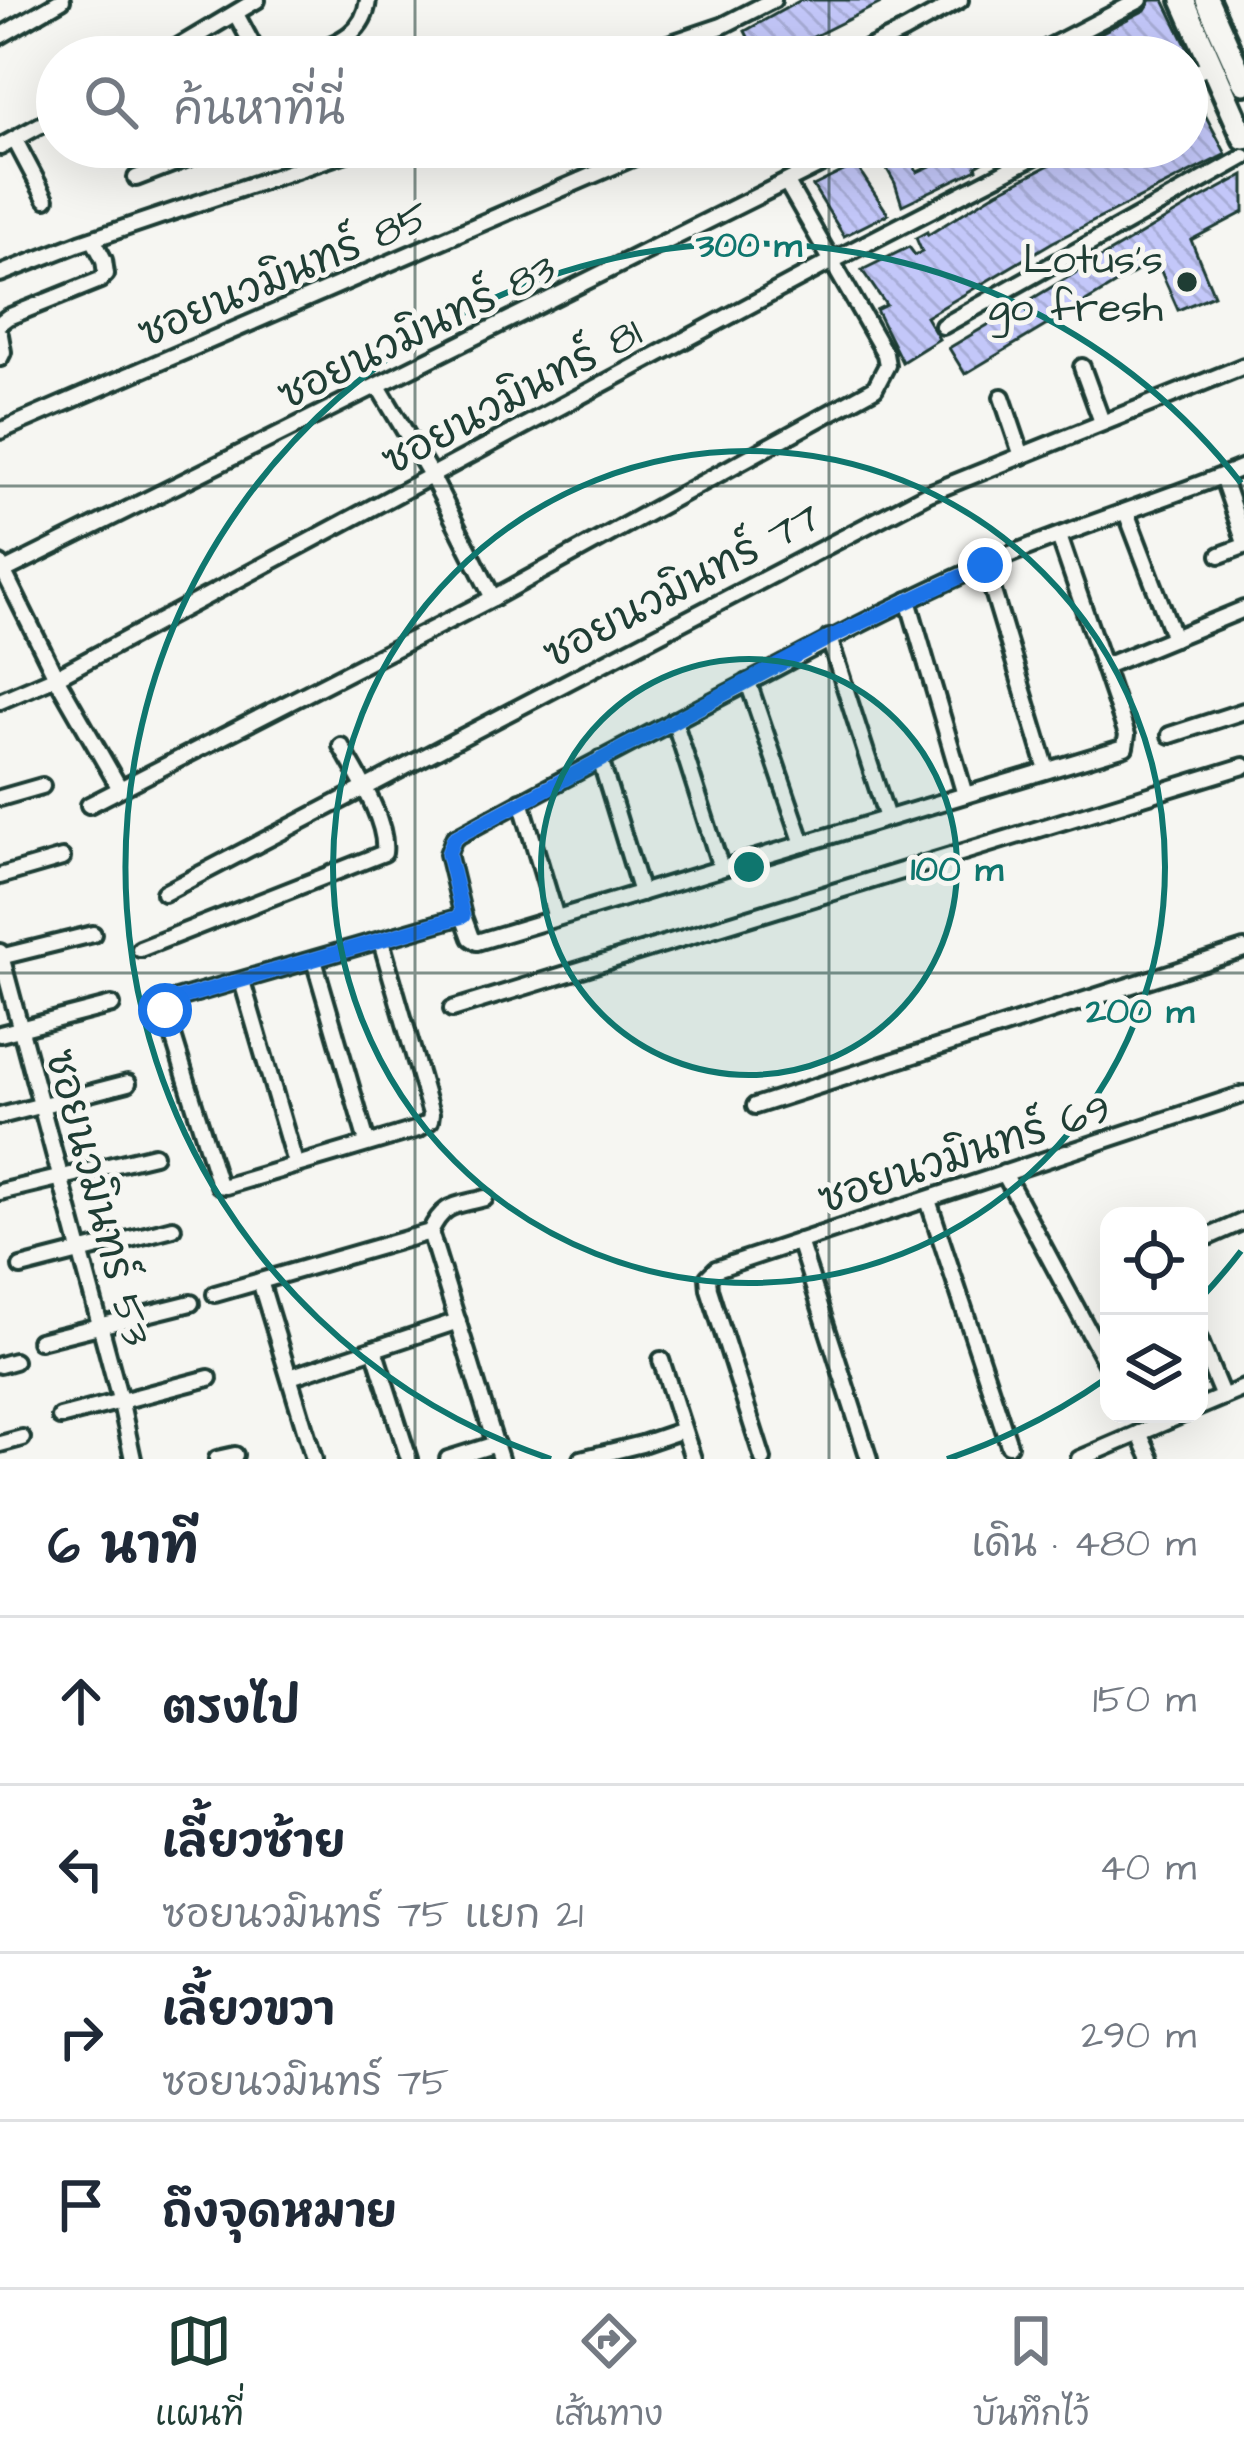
<!DOCTYPE html>
<html lang="th">
<head>
<meta charset="utf-8">
<style>
	:root { --surface:#fff; --page:#f6f6f7; --text:#1f2937; --muted:#747a83; --line:#e0e1e3; --accent:#1f3d34 }
	body { margin:0; font-family:"Architects Daughter","Playpen Sans Thai",sans-serif; background:var(--page); color:var(--text) }
	.controls { position:absolute; right:36px; bottom:36px; display:grid; overflow:hidden; border-radius:24px; box-shadow:0 12px 48px #0002 }
	.controls button { width:108px; height:108px; display:grid; place-items:center; padding:0; border:0; border-bottom:3px solid var(--line); background:var(--surface); color:var(--text); font:60px sans-serif }
	.stop { position:absolute; width:36px; height:36px; margin:-27px; border:9px solid #1a73e8; border-radius:50%; background:#fff }
	.stop.end { background:#1a73e8; border-color:#fff; box-shadow:0 3px 12px #0008 }
	.list { margin:0; padding:0; list-style:none }
	h2 { display:flex; justify-content:space-between; align-items:center; height:156px; margin:0; padding:0 48px; font-size:51px }
	h2 small { font-size:39px; font-weight:400; color:var(--muted) }
	.list li { display:grid; grid-template-columns:78px 1fr auto; gap:36px; align-items:center; box-sizing:border-box; height:168px; padding:0 48px; border-top:3px solid var(--line) }
	.list b { display:block; font-size:45px; white-space:nowrap }
	.list p { margin:0; font-size:39px; white-space:nowrap; color:var(--muted) }
	.list em { font-size:39px; font-style:normal; color:var(--muted) }
	.icon { flex:none; width:66px; height:66px; fill:none; stroke:currentColor; stroke-width:2; stroke-linecap:round; stroke-linejoin:round }
	.map { position:relative; flex:none; width:1244px; height:1459px; overflow:hidden }
	.search { position:absolute; background:var(--surface); box-shadow:0 12px 48px #0002; left:36px; right:36px; top:36px; height:132px; display:flex; align-items:center; gap:30px; box-sizing:border-box; padding:0 42px; border-radius:66px; color:var(--muted); font-size:45px }
	.sheet { height:828px; background:var(--surface) }
	nav { display:flex; justify-content:space-around; align-items:center; box-sizing:border-box; height:168px; border-top:3px solid var(--line); background:var(--surface); font-size:33px; color:var(--muted) }
	nav a { display:grid; justify-items:center; gap:6px }
	nav .on { color:var(--accent) }
	.map>svg:first-child { display:block }
</style>
</head>
<body>
<div class="map">
<svg width="1244" height="1459" viewBox="0 0 1244 1459">
	<defs>
		<pattern id="building-back-hatch" width="6" height="6" patternUnits="userSpaceOnUse" patternTransform="scale(3)"><rect width="6" height="6" fill="#c3c7f9"/><path d="M-1 5l2 2M0 0l6 6M5-1l2 2" fill="none" stroke="#a7acd6"/></pattern>
	</defs>
	<rect width="100%" height="100%" fill="#f6f6f2"/>
	<filter id="ink" filterUnits="userSpaceOnUse"><feTurbulence type="fractalNoise" baseFrequency=".00833" numOctaves="2"/><feDisplacementMap in="SourceGraphic" scale="24" xChannelSelector="R" yChannelSelector="G"/><feConvolveMatrix kernelMatrix="1 2 1 2 8 2 1 2 1" color-interpolation-filters="sRGB"/></filter>
	<g filter="url(#ink)">
		<!-- building -->
		<g fill="url(#building-back-hatch)" stroke="#1f3d34" stroke-width="3">
			<path d="M801 0H887L773 57H758L745 31Z"/>
			<path d="M1151 0H1164L1192 57H1054L1145 10Z"/>
			<path d="M1195 96 1226 154 1053 242 926 317 939 339 902 362 876 310 886 305 862 270 909 247 915 255 922 252 916 238 927 232 928 235 997 192 1084 147H1187V100Z"/>
			<path d="M894 147H904L917 172 937 163 930 147H1008L976 166 977 169 902 205 895 183 879 155Z"/>
			<path d="M856 165 888 214 844 236 813 186Z"/>
			<path d="M1244 175V212L1191 240 1214 295 1178 310 1156 260 965 374 949 348 1198 200Z"/>
		</g>
		<g fill="none" stroke-linecap="round" stroke-linejoin="round">
			<!-- street casing -->
			<g stroke="#1f3d34" stroke-width="22">
				<g id="street">
					<path d="M236 14 259 57"/>
					<path d="M0 36 62 0"/>
					<path d="M161 57 257 0"/>
					<path d="M302 57C332 44 364 37 368 0"/>
					<path d="M630 57 722 26 773 0"/>
					<path d="M850 57 904 31 960 0"/>
					<path d="M1030 57 1140 0"/>
					<path d="M1187 77 1211 65"/>
					<path d="M15 140 46 199"/>
					<path d="M0 147 57 116"/>
					<path d="M136 178 217 147"/>
					<path d="M0 274 80 243 364 147"/>
					<path d="M0 323 8 317 100 280 106 274 104 260 93 239"/>
					<path d="M943 326 1244 157"/>
					<path d="M0 335 3 352 0 358"/>
					<path d="M1082 367 1102 422"/>
					<path d="M378 386 431 475 493 598"/>
					<path d="M1002 397 1022 456"/>
					<path d="M0 431 658 147"/>
					<path d="M1222 476 1244 540"/>
					<path d="M1126 512 1174 638"/>
					<path d="M1059 536 1127 735 1125 747 477 942 471 938 463 916 448 854 454 838C560 780 668 724 776 668 843 632 910 598 980 567 1066 529 1157 503 1244 467"/>
					<path d="M1220 555 1244 546"/>
					<path d="M0 564 56 677 119 787"/>
					<path d="M985 565 1047 770"/>
					<path d="M4 571 856 147"/>
					<path d="M908 600 965 795"/>
					<path d="M829 638 887 818"/>
					<path d="M1105 666 1244 609"/>
					<path d="M748 682 803 844"/>
					<path d="M0 701 56 677 832 261 1053 147"/>
					<path d="M674 720 721 868"/>
					<path d="M1170 735 1244 711"/>
					<path d="M600 759 641 893"/>
					<path d="M0 798 42 786"/>
					<path d="M521 801 556 918"/>
					<path d="M89 805 493 598 875 388 887 365 885 354 787 183"/>
					<path d="M0 876 62 858"/>
					<path d="M164 893 929 493 1244 366"/>
					<path d="M381 941 431 1114 430 1121 418 1129 226 1186 219 1185 165 1010 169 1001 463 916"/>
					<path d="M140 949 384 853C388 821 356 773 341 746"/>
					<path d="M0 952 121 1403 133 1459"/>
					<path d="M0 957 93 934"/>
					<path d="M314 960 367 1142"/>
					<path d="M242 981 295 1163"/>
					<path d="M452 1009 1244 766"/>
					<path d="M0 1034 112 1005"/>
					<path d="M755 1106 1244 949"/>
					<path d="M0 1116 128 1083"/>
					<path d="M1004 1173 1109 1369"/>
					<path d="M0 1192 154 1155"/>
					<path d="M928 1200 1009 1445"/>
					<path d="M430 1232 500 1459"/>
					<path d="M799 1241 869 1459"/>
					<path d="M1199 1241 1244 1221"/>
					<path d="M21 1267 173 1228"/>
					<path d="M260 1281 314 1459"/>
					<path d="M215 1294 430 1232C444 1202 456 1206 485 1198"/>
					<path d="M1199 1339 1223 1397"/>
					<path d="M39 1341 191 1303"/>
					<path d="M374 1349 409 1459"/>
					<path d="M661 1360 693 1459"/>
					<path d="M0 1365 14 1361"/>
					<path d="M290 1377 458 1321"/>
					<path d="M1199 1407 1244 1388"/>
					<path d="M60 1417 209 1378"/>
					<path d="M1139 1433 1151 1459"/>
					<path d="M0 1444 22 1438"/>
					<path d="M217 1459 235 1455"/>
					<path d="M448 1459 496 1444"/>
					<path d="M581 1459 642 1444 683 1430"/>
					<path d="M763 1459 709 1289 708 1277 716 1269 1244 1094"/>
					<path d="M1079 1459 1184 1414"/>
				</g>
			</g>
			<!-- secondary casing -->
			<g stroke="#1f3d34" stroke-width="30">
				<g id="secondary">
					<path d="M1183 0 1244 138"/>
					<path d="M1207 0 1244 83"/>
				</g>
			</g>
			<!-- street -->
			<use href="#street" stroke="#f6f6f2" stroke-width="14"/>
			<!-- secondary -->
			<use href="#secondary" stroke="#f6f6f2" stroke-width="21"/>
		</g>
	</g>
	<g fill="none" stroke-linecap="round" stroke-linejoin="round" filter="url(#ink)">
		<!-- route -->
		<path stroke="#1a73e8" stroke-width="15" d="M165 1010 170 1001 463 916 448 854 454 838 829 638 985 565"/>
	</g>
	<!-- grid -->
	<path fill="none" stroke="#1f3d34" stroke-width="3" stroke-opacity="0.55" d="M415 0V57M829 0V57M415 147V1459M829 147V1459M0 486H1244M0 973H1244"/>
	<!-- distance rings -->
	<circle cx="749" cy="867" r="208" fill="#0f766e" fill-opacity=".12"/>
	<g fill="none" stroke="#0f766e" stroke-width="6">
		<circle cx="749" cy="867" r="208"/>
		<circle cx="749" cy="867" r="416"/>
		<path d="M1241 1251A624 624 0 0 1 1202 1297M1107 1378A624 624 0 0 1 947 1459M551 1459A624 624 0 1 1 1241 483"/>
	</g>
	<!-- markers -->
	<circle fill="#1f3d34" stroke="#f6f6f2" stroke-width="4.5" cx="1187" cy="282" r="12"/>
	<g text-anchor="middle" stroke-width="10" stroke-linejoin="round" paint-order="stroke">
		<!-- poi labels -->
		<g font-size="42" fill="#1f3d34" stroke="#f6f6f2" text-anchor="end">
			<text x="1163" y="273">Lotus's<tspan x="1163" dy="48">go fresh</tspan></text>
		</g>
		<!-- street labels -->
		<g font-size="42" fill="#1f3d34" stroke="#f6f6f2">
			<text transform="translate(283 273) rotate(-23)" y="15">ซอยนวมินทร์ 85</text>
			<text transform="translate(416 330) rotate(-26)" y="15">ซอยนวมินทร์ 83</text>
			<text transform="translate(511 395) rotate(-28)" y="15">ซอยนวมินทร์ 81</text>
			<text transform="translate(681 584) rotate(-28)" y="15">ซอยนวมินทร์ 77</text>
			<text transform="translate(964 1152) rotate(-18)" y="15">ซอยนวมินทร์ 69</text>
			<text transform="translate(100 1197) rotate(75)" y="15">ซอยนวมินทร์ 53</text>
		</g>
	</g>
	<circle cx="749" cy="867" r="18" fill="#0f766e" stroke="#f6f6f2" stroke-width="6"/>
	<g font-size="36" text-anchor="middle" font-weight="bold" fill="#0f766e" stroke="#f6f6f2" stroke-width="10" stroke-linejoin="round" paint-order="stroke">
		<text x="749" y="256">300 m</text>
		<text x="957" y="880">100 m</text>
		<text x="1140" y="1022">200 m</text>
	</g>
</svg>
<div class="controls">
<button><svg class="icon" aria-label="locate" viewBox="0 0 24 24"><circle cx="12" cy="12" r="6"/><path d="M12 2v4M12 18v4M2 12h4M18 12h4"/></svg></button>
<button><svg class="icon" aria-label="layers" viewBox="0 0 24 24"><path d="M12 4l9 5-9 5-9-5zM3 14l9 5 9-5"/></svg></button>
</div>
<div class="stop" style="left:165px;top:1010px"></div>
<div class="stop end" style="left:985px;top:565px"></div>
<div class="search"><svg class="icon" aria-label="search" viewBox="0 0 24 24"><circle cx="10" cy="10" r="6"/><path d="M15 15l6 6"/></svg>ค้นหาที่นี่</div>
</div>
<section class="sheet">
<h2>6 นาที<small>เดิน · 480 m</small></h2>
<ul class="list">
<li><svg class="icon" aria-label="ahead" viewBox="0 0 24 24"><path d="M12 20V5M6 11l6-6 6 6"/></svg><div><b>ตรงไป</b></div><em>150 m</em></li>
<li><svg class="icon" aria-label="left" viewBox="0 0 24 24"><path d="M17 20v-9H6M10 6l-5 5 5 5"/></svg><div><b>เลี้ยวซ้าย</b><p>ซอยนวมินทร์ 75 แยก 21</p></div><em>40 m</em></li>
<li><svg class="icon" aria-label="right" viewBox="0 0 24 24"><path d="M7 20v-9h11M14 6l5 5-5 5"/></svg><div><b>เลี้ยวขวา</b><p>ซอยนวมินทร์ 75</p></div><em>290 m</em></li>
<li><svg class="icon" aria-label="arrive" viewBox="0 0 24 24"><path d="M6 21V4h12l-3 4 3 4H6"/></svg><div><b>ถึงจุดหมาย</b></div></li>
</ul>
</section>
<nav>
<a class="on"><svg class="icon" aria-label="map" viewBox="0 0 24 24"><path d="M3 6l6-2 6 2 6-2v14l-6 2-6-2-6 2zM9 4v14M15 6v14"/></svg>แผนที่</a>
<a><svg class="icon" aria-label="directions" viewBox="0 0 24 24"><path d="M12 3l9 9-9 9-9-9zM9 14v-3h6M13 9l2 2-2 2"/></svg>เส้นทาง</a>
<a><svg class="icon" aria-label="saved" viewBox="0 0 24 24"><path d="M7 4h10v16l-5-4-5 4z"/></svg>บันทึกไว้</a>
</nav>
</body>
</html>
